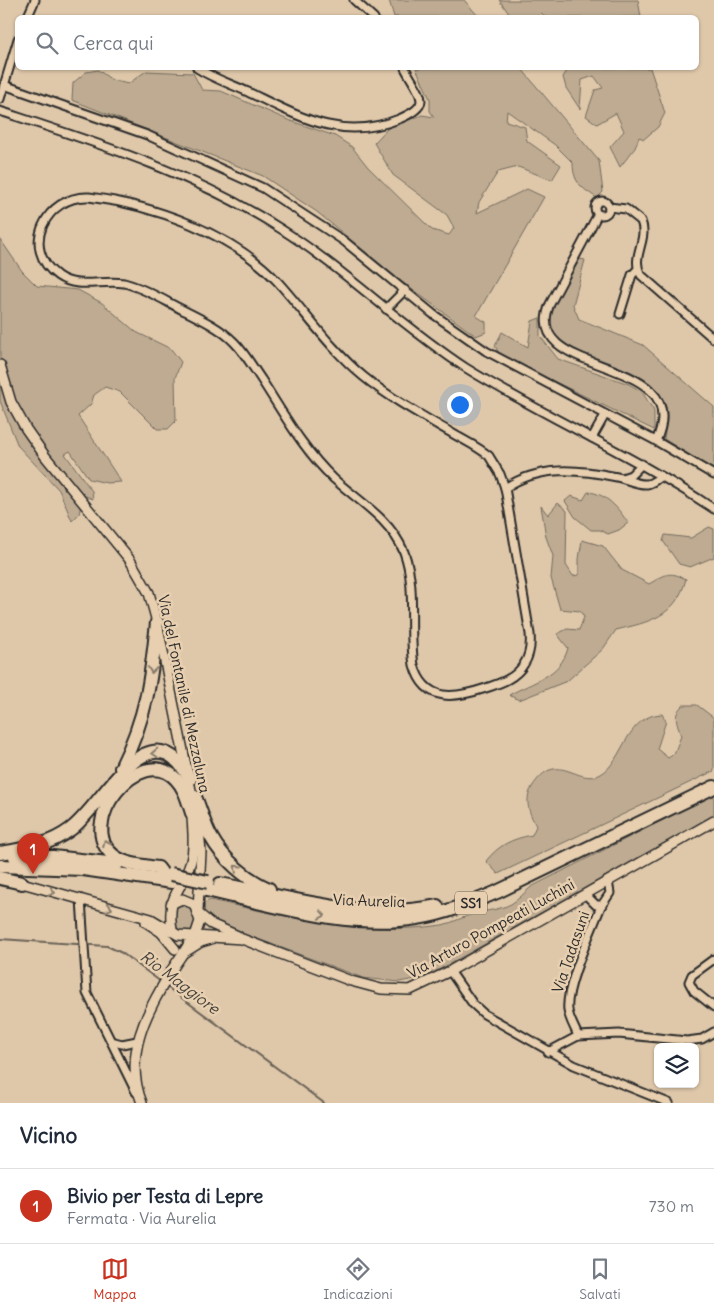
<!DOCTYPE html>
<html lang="it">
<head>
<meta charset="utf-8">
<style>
	:root { --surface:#fff; --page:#f6f6f7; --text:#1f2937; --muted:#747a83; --line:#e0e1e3; --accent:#c8321e }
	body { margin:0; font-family:Delius,sans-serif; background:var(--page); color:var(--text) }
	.controls { position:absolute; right:15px; bottom:15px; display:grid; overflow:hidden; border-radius:8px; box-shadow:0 1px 4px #0004 }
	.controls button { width:45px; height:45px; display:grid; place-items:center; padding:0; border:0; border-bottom:1px solid var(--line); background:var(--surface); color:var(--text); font:25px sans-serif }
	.you { position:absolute; left:459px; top:404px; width:18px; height:18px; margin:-12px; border:4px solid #fff; border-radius:50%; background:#1a73e8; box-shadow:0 0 0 8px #1a73e833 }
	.badge { display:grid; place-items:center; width:32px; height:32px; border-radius:50%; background:var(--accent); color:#fff; font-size:16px; font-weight:700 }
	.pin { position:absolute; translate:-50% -41px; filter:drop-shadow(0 1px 2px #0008) }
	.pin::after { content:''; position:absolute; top:26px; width:18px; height:15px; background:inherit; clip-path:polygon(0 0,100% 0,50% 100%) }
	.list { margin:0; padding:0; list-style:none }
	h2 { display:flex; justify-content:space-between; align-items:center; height:65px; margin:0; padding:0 20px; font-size:21px }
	h2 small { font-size:16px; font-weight:400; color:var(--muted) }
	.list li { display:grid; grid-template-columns:32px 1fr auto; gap:15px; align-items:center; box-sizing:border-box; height:75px; padding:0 20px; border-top:1px solid var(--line) }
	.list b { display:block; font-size:19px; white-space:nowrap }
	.list p { margin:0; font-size:16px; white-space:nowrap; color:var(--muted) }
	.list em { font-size:16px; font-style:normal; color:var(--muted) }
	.icon { flex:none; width:28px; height:28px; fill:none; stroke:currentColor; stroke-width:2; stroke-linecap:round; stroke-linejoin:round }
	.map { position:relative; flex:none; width:714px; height:1103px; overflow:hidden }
	.search { position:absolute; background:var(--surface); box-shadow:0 1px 4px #0004; left:15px; right:15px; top:15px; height:55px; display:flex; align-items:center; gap:12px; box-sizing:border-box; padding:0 18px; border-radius:8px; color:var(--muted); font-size:19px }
	.sheet { height:140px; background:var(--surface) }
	nav { display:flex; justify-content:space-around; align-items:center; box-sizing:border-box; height:70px; border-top:1px solid var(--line); background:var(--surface); font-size:14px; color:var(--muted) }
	nav a { display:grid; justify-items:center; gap:2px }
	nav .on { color:var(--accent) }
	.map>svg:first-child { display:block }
</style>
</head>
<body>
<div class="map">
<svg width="714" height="1103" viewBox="0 0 714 1103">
	<rect width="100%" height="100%" fill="#dfc8aa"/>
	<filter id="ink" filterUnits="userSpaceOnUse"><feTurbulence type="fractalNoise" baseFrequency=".02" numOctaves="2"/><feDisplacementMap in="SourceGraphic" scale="10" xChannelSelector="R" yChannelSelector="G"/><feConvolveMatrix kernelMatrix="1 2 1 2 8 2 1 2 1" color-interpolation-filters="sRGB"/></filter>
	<g filter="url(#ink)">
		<!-- green -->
		<g fill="#beab92" stroke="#746b5e">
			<path d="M389 0H464L479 17H394Z"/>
			<path d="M499 0H638L641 17 547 18 541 13 537 17H512Z"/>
			<path d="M416 68H521L599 161 603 192 597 198C582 188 573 183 573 163L555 145 507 111 506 121 525 127 527 141 561 165 552 180 518 167 498 172 479 202 477 213 527 189 544 197 476 316 486 322V332L476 336 402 282 317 212 263 176 72 100 73 83 86 72 98 70 112 80 128 84 146 71 193 73 202 90 221 91 288 120 335 136 352 147 368 167 432 230 449 235 454 228 447 215 393 175 374 143 388 128 422 115 434 117 430 111V99Z"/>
			<path d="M569 68H650L665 113 658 127 644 139 639 137 635 148 620 167 610 147 624 131 616 113 597 124 586 116 595 90 603 88 594 76 582 80 580 109 566 88 563 77Z"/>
			<path d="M0 239 22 271 37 286 78 290 102 303 136 332 171 349 181 362 175 378 176 421 168 429H157L120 392 105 387 94 395 91 404 78 416 121 482 107 483 89 479 70 451 65 454 92 491 93 499 83 495 79 514 72 521 59 490 18 446 0 401Z"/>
			<path d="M580 259 585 260 573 305 579 319 643 345 714 407V470L664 439C665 431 668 420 667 412 660 357 538 368 550 313 553 300 573 272 580 259Z"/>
			<path d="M540 318V336L558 359 629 384 642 392 654 411V430L500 355 495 346 502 332 528 347 532 321Z"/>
			<path d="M588 492C606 493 619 509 628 523L619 530 608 534 600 530H591L575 517 565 501 571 496 583 500Z"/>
			<path d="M558 503 567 511 566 565 573 576 579 575V559L582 540 603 546 622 570 649 584C665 575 668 570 686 579 676 617 649 622 616 630L603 649 567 681 519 700 509 695C532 682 561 676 568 648L557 634 567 629 579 630 584 617 580 611 560 609 551 578 553 556 546 537 541 506 548 515Z"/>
			<path d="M709 527 714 529V557L690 567 679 564 663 541 665 535 691 538Z"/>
			<path d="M683 705H697L714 718V771L498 874 486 861C499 845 511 839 532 835L536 826C529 812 524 801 532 787 557 747 577 787 601 774 623 762 626 715 662 714L666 721 657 749 668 758 674 754 681 736C677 723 672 715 683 705Z"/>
			<path d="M714 794V816L426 977 399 982 363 978 215 923 205 916 204 903 210 900C286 916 364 937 442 925 453 923 464 916 474 914 487 910 499 910 511 904 518 900 525 892 531 887Z"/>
			<path d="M180 903 189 905 195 919V926L191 931 184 933 176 928 173 908Z"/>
		</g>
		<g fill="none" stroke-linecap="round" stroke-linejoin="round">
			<!-- stream -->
			<g stroke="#6a6257" stroke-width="2">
				<path d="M0 939 107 946 122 953 161 982"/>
				<path d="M167 987 324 1103"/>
			</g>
			<!-- street casing -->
			<g stroke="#2b2b2b" stroke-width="11">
				<g id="street">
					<path d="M354 0 374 18"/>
					<path d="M27 18 35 0"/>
					<path d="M197 68C212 78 231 84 248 92 300 117 342 142 399 119 435 104 419 95 405 68"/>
					<path d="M4 85 147 135 263 188 344 241 433 314 486 351 656 441 714 475"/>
					<path d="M0 99 18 39"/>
					<path d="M0 111C97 143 194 173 281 229 346 270 401 326 466 368 547 418 635 456 714 509"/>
					<path d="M89 197C153 205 232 233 277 281 306 313 330 349 364 377 390 398 421 415 450 432 463 440 477 446 489 456L500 474 505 488 530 634C531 644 530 655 524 664 516 678 501 683 486 688 456 698 425 704 414 665 408 629 417 587 404 552 390 519 360 502 334 479 304 451 283 413 261 379 252 366 245 353 234 342 220 328 201 319 183 310 165 301 145 288 124 283 102 279 78 290 58 276 19 249 46 195 89 197Z"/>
					<circle cx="602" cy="208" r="7"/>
					<path d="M609 207 626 209 641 221C649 240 630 257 641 275L714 339"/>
					<path d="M598 214 550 304C518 380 697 351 656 441"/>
					<path d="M386 309 405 290"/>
					<path d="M620 314 632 275 638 269"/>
					<path d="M592 438 605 415"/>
					<path d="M622 478 631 475 642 464"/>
					<path d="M505 488C539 465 578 469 617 477 627 479 637 485 647 484 653 483 657 479 661 476"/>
					<path d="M585 894 596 905H602L610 893 608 881"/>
					<path d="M81 899 87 993 136 1092"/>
					<path d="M714 959 692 975 689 982 694 991 714 1007"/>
					<path d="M450 971 473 1004 484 1014 574 1065 669 1103"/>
					<path d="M578 1036C575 1028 569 1019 568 1010 565 987 592 930 601 906"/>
					<path d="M111 1041 122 1044 137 1041"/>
					<path d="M548 1052 578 1036 619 1034 687 1041 702 1039 714 1032"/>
				</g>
			</g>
			<!-- secondary casing -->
			<g stroke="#2b2b2b" stroke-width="12">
				<g id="secondary">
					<path d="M0 365 11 402 26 429 45 456 130 560 149 593 157 622 199 830 201 852 198 910"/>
					<path d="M22 883 151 919 178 935 195 936 200 921 194 904 182 899 171 904"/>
					<path d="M199 914 211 924 238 936"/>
					<path d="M146 922 161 932 175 949"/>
					<path d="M172 930C166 894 183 890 191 861 195 847 193 832 192 818"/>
					<path d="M195 936 242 939 351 981 381 989 410 990 450 971 714 821"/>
					<path d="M185 952 201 942 211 939"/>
					<path d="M142 1103C123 1055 146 1014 170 973 177 960 187 950 192 937"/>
				</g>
			</g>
			<!-- highway casing -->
			<g stroke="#2b2b2b" stroke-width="16">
				<g id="highway">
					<path d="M121 768C147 715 151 680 157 622"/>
					<path d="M195 797C201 810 204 825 211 837 223 859 247 880 269 889"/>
					<path d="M0 853C26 849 50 845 71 829 105 804 149 704 190 779"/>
					<path d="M15 857H53L117 864"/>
					<path d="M0 866 83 869 172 882"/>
					<path d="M161 872 158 868C144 866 126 865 114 856 73 824 141 741 176 779 185 788 188 801 192 813"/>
					<path d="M0 878 22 883"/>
					<path d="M220 884C291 898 365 921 437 906"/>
					<path d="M206 890C274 905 347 929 417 918 445 914 471 903 497 892L714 787"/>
				</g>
			</g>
			<!-- street -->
			<use href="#street" stroke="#e7cfaf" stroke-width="7"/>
			<!-- secondary -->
			<use href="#secondary" stroke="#e7cfaf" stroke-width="9"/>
			<!-- highway -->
			<use href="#highway" stroke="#e7cfaf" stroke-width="12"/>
			<!-- highway-bridge casing -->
			<g stroke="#2b2b2b" stroke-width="16" stroke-linecap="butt">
				<path id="highway-bridge" d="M171 874 208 882"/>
			</g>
			<!-- highway-bridge -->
			<use href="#highway-bridge" stroke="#e7cfaf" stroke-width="12"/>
		</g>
		<!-- one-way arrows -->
		<defs><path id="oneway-chevron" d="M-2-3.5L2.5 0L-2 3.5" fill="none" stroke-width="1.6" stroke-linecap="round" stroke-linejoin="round" transform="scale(1.25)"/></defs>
		<g stroke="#897d6d">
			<use href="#oneway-chevron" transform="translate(152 670) rotate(96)"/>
			<use href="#oneway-chevron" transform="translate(155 753) rotate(178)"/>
			<use href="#oneway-chevron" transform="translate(106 843) rotate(-117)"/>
			<use href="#oneway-chevron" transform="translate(237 868) rotate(-137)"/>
			<use href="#oneway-chevron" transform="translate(52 892) rotate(15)"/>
			<use href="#oneway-chevron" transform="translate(109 908) rotate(16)"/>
			<use href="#oneway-chevron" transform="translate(322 915) rotate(10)"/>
		</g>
	</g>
	<g text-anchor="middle" stroke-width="5" stroke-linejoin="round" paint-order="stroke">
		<!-- shield labels -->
		<rect fill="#e7cfaf" stroke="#635c53" stroke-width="1" x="455" y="891.5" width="32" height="23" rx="4"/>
		<g font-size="14" font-weight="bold" fill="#2b2b2b">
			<text x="471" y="908">SS1</text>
		</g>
		<!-- street labels -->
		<g font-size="15" fill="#2b2b2b" stroke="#e7cfaf">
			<text transform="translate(184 694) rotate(78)" y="5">Via del Fontanile di Mezzaluna</text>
			<text transform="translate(369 901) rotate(2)" y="5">Via Aurelia</text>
			<text transform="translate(491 929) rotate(-29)" y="5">Via Arturo Pompeati Luchini</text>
			<text transform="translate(571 952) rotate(-71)" y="5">Via Tadasuni</text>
		</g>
		<!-- water labels -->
		<g font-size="16" font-style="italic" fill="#45423d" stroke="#e7cfaf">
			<text transform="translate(180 982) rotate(37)" y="6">Rio Maggiore</text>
		</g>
	</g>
</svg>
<div class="controls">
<button><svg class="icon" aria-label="layers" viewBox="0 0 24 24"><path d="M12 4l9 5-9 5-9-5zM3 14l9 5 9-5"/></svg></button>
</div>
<div class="you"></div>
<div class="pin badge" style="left:33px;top:874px">1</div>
<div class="search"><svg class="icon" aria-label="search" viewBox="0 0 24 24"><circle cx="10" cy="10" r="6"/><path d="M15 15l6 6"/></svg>Cerca qui</div>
</div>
<section class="sheet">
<h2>Vicino<small></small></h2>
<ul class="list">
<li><span class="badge">1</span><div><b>Bivio per Testa di Lepre</b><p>Fermata · Via Aurelia</p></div><em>730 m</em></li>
</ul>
</section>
<nav>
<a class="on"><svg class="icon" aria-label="map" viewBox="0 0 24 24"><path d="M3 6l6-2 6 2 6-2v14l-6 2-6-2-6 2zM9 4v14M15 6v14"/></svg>Mappa</a>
<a><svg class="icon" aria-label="directions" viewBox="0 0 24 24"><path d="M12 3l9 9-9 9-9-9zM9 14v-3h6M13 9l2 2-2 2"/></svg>Indicazioni</a>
<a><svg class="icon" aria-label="saved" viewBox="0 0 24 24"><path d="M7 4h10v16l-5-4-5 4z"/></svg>Salvati</a>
</nav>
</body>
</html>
